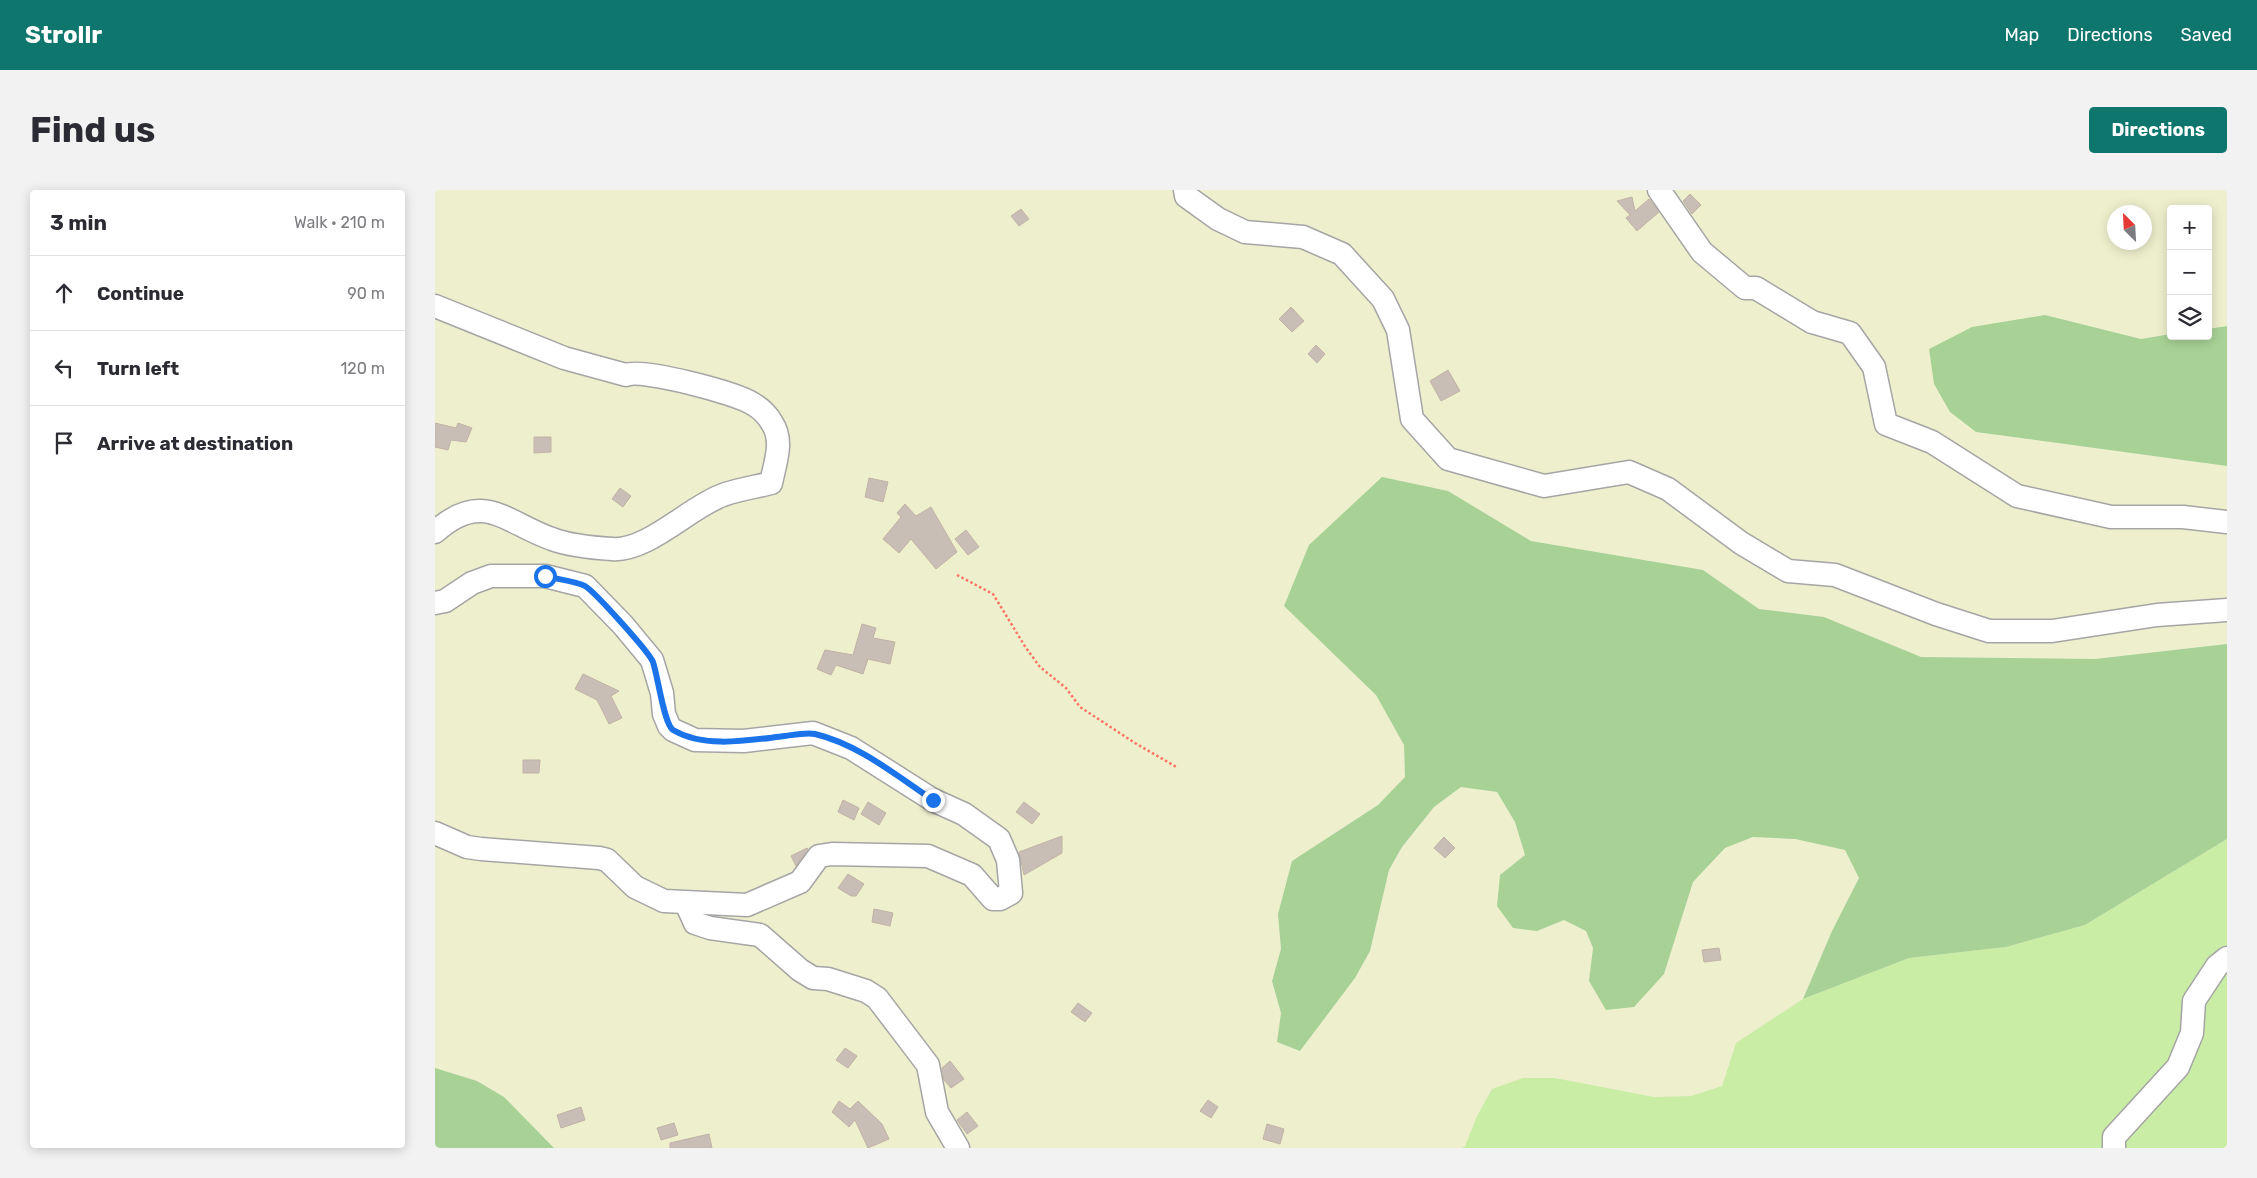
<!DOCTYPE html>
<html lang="en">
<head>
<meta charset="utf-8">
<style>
	:root { --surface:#fff; --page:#f2f2f3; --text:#2b2b33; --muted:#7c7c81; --line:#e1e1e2; --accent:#0f766e }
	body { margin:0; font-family:Rubik,sans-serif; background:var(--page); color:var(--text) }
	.controls { position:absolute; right:15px; top:15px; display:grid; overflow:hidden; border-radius:5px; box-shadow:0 2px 12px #0003 }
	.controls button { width:45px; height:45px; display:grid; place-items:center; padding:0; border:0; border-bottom:1px solid var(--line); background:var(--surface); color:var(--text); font:25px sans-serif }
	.compass { position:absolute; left:1672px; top:15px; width:45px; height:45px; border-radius:50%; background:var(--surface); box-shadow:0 2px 12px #0003; rotate:336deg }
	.stop { position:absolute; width:15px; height:15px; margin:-11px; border:4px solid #1a73e8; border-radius:50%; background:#fff }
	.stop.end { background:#1a73e8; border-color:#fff; box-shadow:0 1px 5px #0008 }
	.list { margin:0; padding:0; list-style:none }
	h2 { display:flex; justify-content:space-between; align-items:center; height:65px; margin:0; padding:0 20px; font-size:21px }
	h2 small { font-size:16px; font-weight:400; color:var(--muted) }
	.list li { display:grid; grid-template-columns:32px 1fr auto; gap:15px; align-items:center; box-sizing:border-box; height:75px; padding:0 20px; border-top:1px solid var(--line) }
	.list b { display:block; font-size:19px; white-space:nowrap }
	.list em { font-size:16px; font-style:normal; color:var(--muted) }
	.icon { flex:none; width:28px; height:28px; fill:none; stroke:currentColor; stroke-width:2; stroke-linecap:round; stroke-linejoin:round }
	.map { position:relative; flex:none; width:1792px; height:958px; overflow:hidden; border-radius:5px }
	header { display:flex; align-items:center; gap:30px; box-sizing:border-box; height:70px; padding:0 25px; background:var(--accent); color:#fff }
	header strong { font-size:24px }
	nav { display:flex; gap:28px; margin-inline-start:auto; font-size:18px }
	.intro { display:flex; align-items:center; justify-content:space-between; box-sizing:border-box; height:120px; padding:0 30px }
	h1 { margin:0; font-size:35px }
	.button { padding:12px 22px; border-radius:5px; background:var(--accent); color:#fff; font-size:18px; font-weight:700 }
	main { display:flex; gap:30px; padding:0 30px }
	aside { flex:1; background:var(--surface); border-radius:5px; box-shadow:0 2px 12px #0003 }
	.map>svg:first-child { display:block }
</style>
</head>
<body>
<header>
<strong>Strollr</strong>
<nav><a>Map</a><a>Directions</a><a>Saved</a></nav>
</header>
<div class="intro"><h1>Find us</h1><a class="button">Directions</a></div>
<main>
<aside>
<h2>3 min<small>Walk · 210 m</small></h2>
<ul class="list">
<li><svg class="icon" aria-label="ahead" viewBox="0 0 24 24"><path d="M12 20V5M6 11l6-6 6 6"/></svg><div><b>Continue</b></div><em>90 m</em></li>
<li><svg class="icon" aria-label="left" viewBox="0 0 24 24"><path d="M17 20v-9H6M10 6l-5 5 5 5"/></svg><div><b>Turn left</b></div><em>120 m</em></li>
<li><svg class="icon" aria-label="arrive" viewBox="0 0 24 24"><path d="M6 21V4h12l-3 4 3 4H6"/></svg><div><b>Arrive at destination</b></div></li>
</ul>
</aside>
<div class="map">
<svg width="1792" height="958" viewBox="0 0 1792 958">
	<rect width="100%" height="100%" fill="#f0ece3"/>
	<!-- farmland -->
	<path fill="#eef0cd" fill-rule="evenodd" d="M0 0H1792V136L1773 139V19H1736V144L1706 149 1609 125 1541 242 1792 276V454L1660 469 1486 467 1389 427 1324 419 1268 380 1096 351 1013 301 885 451 941 505 969 555 970 587 943 615 897 644 843 724 846 759 837 791 846 823 842 852 865 861 920 788 935 761 954 680 968 657 999 617 1026 597 1062 601 1080 632 1090 665 1065 685 1102 741 1129 730 1151 741 1158 758 1154 791 1229 784 1258 692 1290 658 1318 647 1360 649 1410 660 1424 688 1397 741 1368 809 1301 853 1287 896 1256 906 1219 907 1120 888 1057 899 1042 926 1030 956 1026 958H119L69 907 42 891 0 878ZM1680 22H1710V52H1680Z"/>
	<!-- grass -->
	<path fill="#caeda6" d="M1792 649V958H1026L1030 956 1042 926 1057 899 1088 888H1120L1219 907 1256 906 1287 896 1301 853 1368 809 1474 768 1571 757 1650 735Z"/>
	<!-- forest -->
	<g fill="#a8d295">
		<path d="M1610 125 1706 149 1736 144V146H1773V139L1792 136V276L1541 242 1515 222 1499 194 1494 159 1537 137Z"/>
		<path d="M947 287 1013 301 1096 351 1268 380 1324 419 1389 427 1486 467 1660 469 1792 454V649L1650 735 1571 757 1474 768 1368 809 1397 741 1424 688 1410 660 1360 649 1318 647 1290 658 1258 692 1229 784 1199 817 1171 820 1154 791 1158 758 1151 741 1129 730 1102 741 1078 738 1062 716 1065 685 1090 665 1080 632 1062 602 1026 597 999 617 967 657 954 680 935 761 920 788 865 861 842 852 846 823 837 791 846 759 843 724 857 671 943 615 970 587 969 555 941 505 849 416 874 355Z"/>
		<path d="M0 878 42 891 69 907 119 958H0Z"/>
	</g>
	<!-- building -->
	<g fill="#c8beb6" stroke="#c2b2a5">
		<path d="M1255 4 1266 15 1257 24 1248 11Z"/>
		<path d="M1197 7 1200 21 1214 9 1224 22 1202 41 1191 28 1195 25 1182 11Z"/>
		<path d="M586 19 594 29 584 36 576 26Z"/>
		<path d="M856 117 869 131 857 142 844 129Z"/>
		<path d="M881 155 890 164 882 173 873 164Z"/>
		<path d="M1013 180 1025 201 1006 211 995 191Z"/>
		<path d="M0 233 21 238 23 233 37 238 31 252 16 250 13 260 0 257Z"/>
		<path d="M99 247H116V262L99 263Z"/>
		<path d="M434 288 453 292 448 312 430 307Z"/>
		<path d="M185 298 196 306 188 317 177 309Z"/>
		<path d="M470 314 481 326 496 317 522 362 501 379 476 349 464 363 448 349 466 327 462 323Z"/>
		<path d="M531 340 544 357 533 365 520 349Z"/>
		<path d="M427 434 441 438 438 448 460 452 455 474 433 469 428 484 401 475 396 485 382 479 390 460 418 465Z"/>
		<path d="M148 484 184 501 176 506 187 528 174 534 162 510 140 499Z"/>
		<path d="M88 570H105L104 583H88Z"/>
		<path d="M408 610 424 618 419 630 403 622Z"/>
		<path d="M433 612 451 623 444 635 426 624Z"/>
		<path d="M589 612 605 624 597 634 581 622Z"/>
		<path d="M627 646V663L589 685 584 662Z"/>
		<path d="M1009 647 1020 658 1010 668 999 658Z"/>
		<path d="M372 658 373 659 361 676 356 666Z"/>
		<path d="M413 684 429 694 421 706H416L403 698Z"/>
		<path d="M439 719 458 723 455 736 437 732Z"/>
		<path d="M1284 758 1286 770 1269 772 1267 760Z"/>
		<path d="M643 813 657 823 650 832 636 822Z"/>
		<path d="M410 858 422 866 413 878 401 870Z"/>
		<path d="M515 871 529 889 516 898 509 890 507 878Z"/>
		<path d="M773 910 783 917 776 928 765 921Z"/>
		<path d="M404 911 415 919 423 911 447 934 454 949 433 958 420 930 414 937 397 922Z"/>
		<path d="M146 917 150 930 126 938 122 925Z"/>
		<path d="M532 922 543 936 532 944 522 930Z"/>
		<path d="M239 933 243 945 226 950 222 938Z"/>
		<path d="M832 934 849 939 845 954 828 949Z"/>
		<path d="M274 944 277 958H235V953Z"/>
	</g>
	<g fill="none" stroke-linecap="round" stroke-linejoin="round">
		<!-- minor casing -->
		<g stroke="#a5a5a5" stroke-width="25">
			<g id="minor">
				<path d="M750 0 751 6 783 29 810 42 868 47 907 64 948 109 963 140 977 229 1013 269 1109 296 1194 282 1233 299 1306 353 1353 381 1400 385 1501 424 1554 441H1617L1722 425 1792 420"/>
				<path d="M1224 0 1267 62 1310 98H1321L1377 132 1415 143 1439 177 1451 234 1497 252 1582 306 1676 327H1748L1792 332"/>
				<path d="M0 116 129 168 191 185C207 178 301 203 318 214 325 218 333 226 337 233 349 251 340 273 336 293 321 297 304 299 288 305 256 316 212 362 177 359 160 358 133 355 117 349 71 333 48 299 0 342"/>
				<path d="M0 413 10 411 37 393 56 386H110L150 396 188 435 217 470 227 503 229 524 234 536 238 540 260 550 309 551 378 543 416 558 498 610 529 624 564 649 573 670 576 703 565 709H558L537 685 493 666 397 664 384 666 365 692 312 715 229 711 200 697 172 670 164 668 46 659 32 657 0 643"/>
				<path d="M251 713 260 733 275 738 325 745 365 780 378 788 393 789 431 801 442 808 493 875 502 922 523 958"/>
				<path d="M1679 958V947L1743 877 1757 843 1759 811 1782 776 1792 768"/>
			</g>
		</g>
		<!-- path -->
		<path stroke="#ff7465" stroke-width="2.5" stroke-dasharray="2.5 2.5" stroke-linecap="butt" d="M522 385 558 404 591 458 605 477 631 498 645 517 700 553 743 578"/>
		<!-- minor -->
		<use href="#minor" stroke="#fff" stroke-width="22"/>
	</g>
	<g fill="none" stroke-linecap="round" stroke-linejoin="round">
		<!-- route -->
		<path stroke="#1a73e8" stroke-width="6" d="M110 386C120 389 141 391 150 396 160 402 214 462 218 472 223 487 229 534 238 540 270 559 315 550 350 546 358 545 371 542 380 544 423 554 462 586 498 610"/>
	</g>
</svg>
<div class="controls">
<button>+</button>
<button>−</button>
<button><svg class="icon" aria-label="layers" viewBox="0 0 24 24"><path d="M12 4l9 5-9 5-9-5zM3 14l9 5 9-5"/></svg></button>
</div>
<svg class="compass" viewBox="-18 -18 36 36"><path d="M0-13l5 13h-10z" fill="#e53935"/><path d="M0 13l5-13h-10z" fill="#7c7c81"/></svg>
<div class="stop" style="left:110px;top:386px"></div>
<div class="stop end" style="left:498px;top:610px"></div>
</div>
</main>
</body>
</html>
